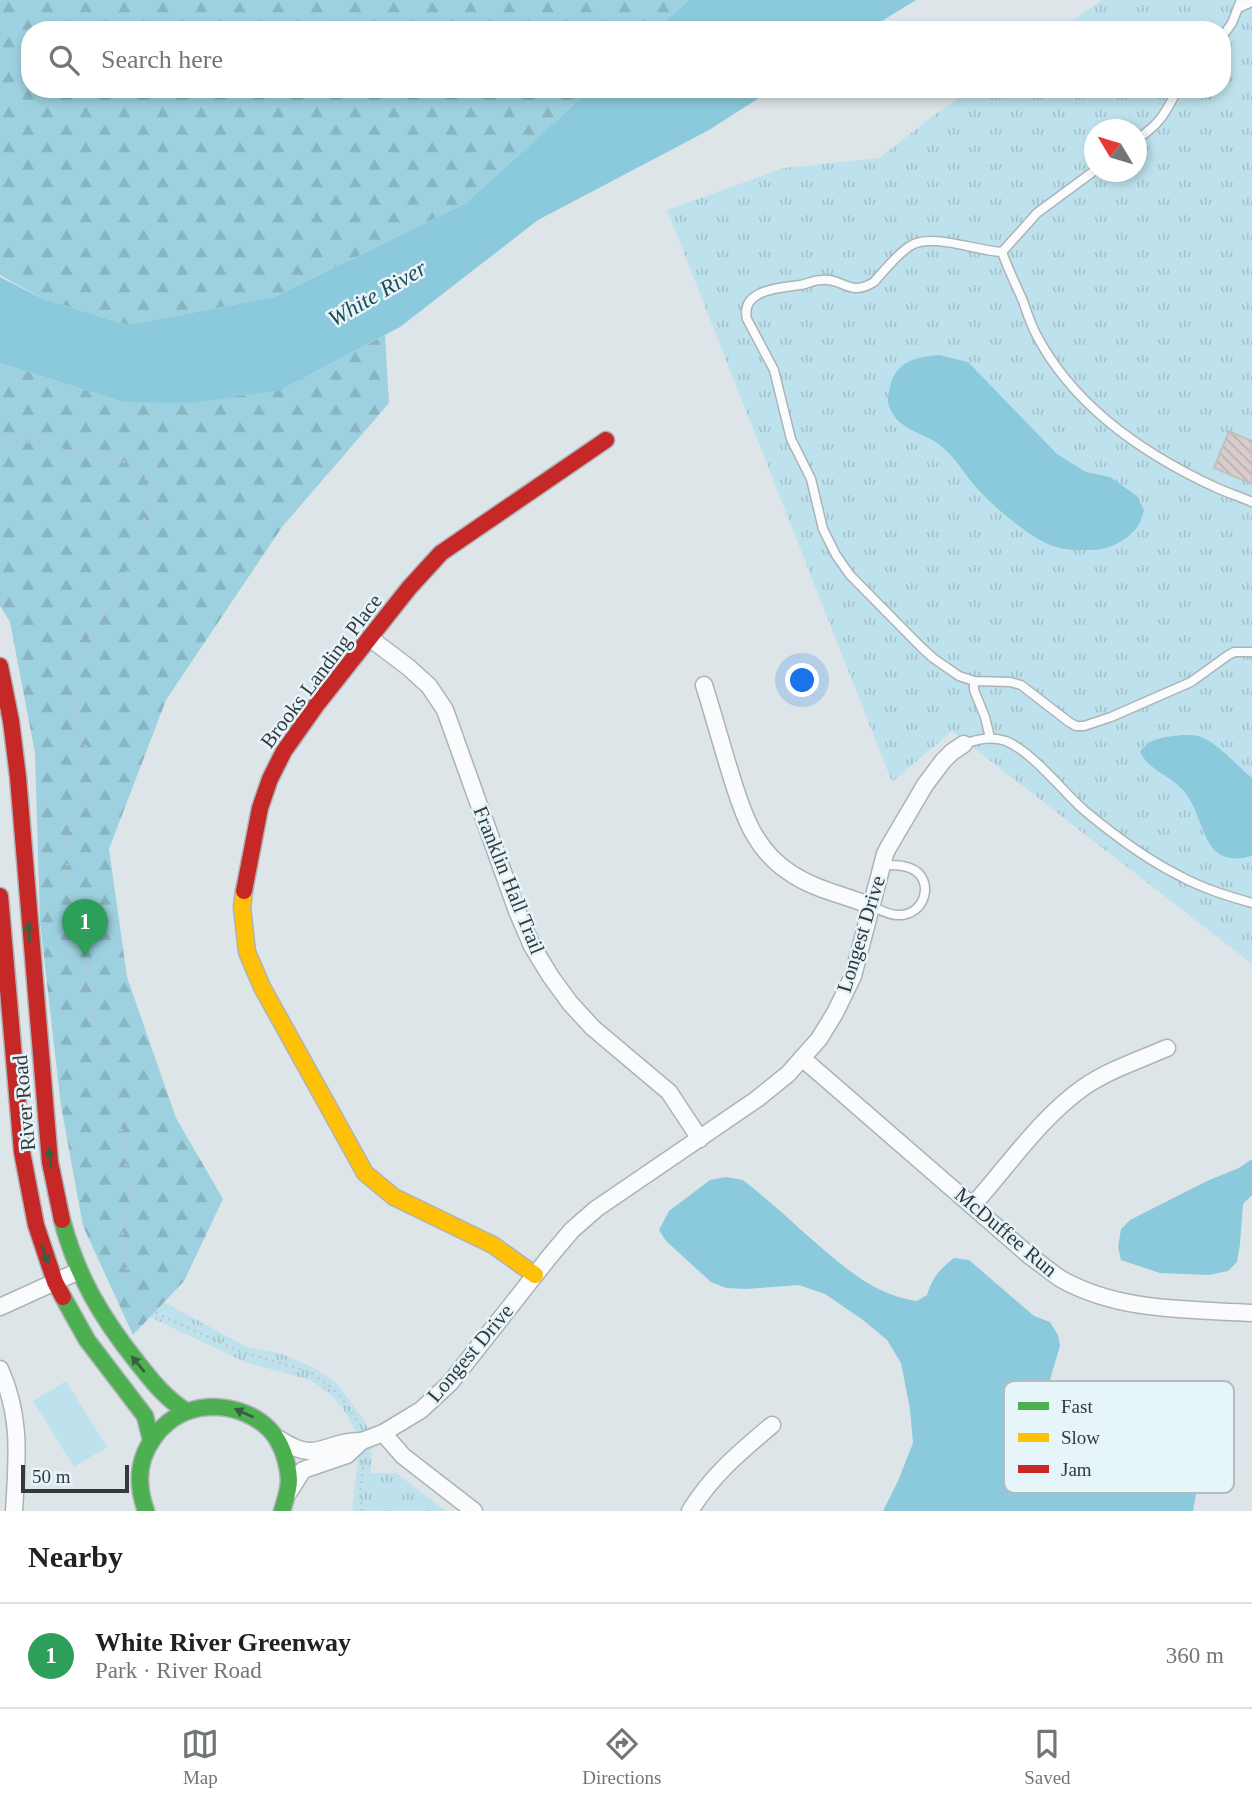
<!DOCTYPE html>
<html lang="en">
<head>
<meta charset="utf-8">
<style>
	:root { --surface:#fff; --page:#f6f6f6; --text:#202124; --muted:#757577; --line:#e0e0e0; --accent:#6f7678 }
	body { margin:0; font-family:"Times New Roman",serif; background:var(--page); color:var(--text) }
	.compass { position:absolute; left:1084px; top:119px; width:63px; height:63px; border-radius:50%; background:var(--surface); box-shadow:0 4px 10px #0003; rotate:308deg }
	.scale { position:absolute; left:21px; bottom:18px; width:108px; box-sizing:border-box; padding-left:7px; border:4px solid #343a3c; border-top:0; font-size:19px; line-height:24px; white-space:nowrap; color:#343a3c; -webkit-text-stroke:5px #e6f5f9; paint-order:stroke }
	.you { position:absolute; left:803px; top:681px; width:24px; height:24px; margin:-18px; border:5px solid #fff; border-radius:50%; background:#1a73e8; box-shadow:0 0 0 10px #1a73e833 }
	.badge { display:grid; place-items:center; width:46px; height:46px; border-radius:50%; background:var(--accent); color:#fff; font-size:23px; font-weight:700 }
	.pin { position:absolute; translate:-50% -58px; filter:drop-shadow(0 2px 4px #0008) }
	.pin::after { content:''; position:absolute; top:37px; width:24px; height:21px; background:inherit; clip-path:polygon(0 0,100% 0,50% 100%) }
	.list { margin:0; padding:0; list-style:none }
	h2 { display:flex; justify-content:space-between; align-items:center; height:91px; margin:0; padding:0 28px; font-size:30px }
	h2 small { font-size:23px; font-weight:400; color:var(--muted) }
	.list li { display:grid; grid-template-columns:46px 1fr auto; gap:21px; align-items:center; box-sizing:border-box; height:105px; padding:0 28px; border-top:2px solid var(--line) }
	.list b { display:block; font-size:26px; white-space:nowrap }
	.list p { margin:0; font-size:23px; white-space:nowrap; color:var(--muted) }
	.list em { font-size:23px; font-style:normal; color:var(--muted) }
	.icon { flex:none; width:38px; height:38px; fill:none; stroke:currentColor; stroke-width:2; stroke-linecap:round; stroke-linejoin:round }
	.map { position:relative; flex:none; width:1252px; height:1511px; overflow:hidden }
	.search { position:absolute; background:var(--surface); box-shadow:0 4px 10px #0003; left:21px; right:21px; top:21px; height:77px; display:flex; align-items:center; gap:18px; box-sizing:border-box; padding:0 24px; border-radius:28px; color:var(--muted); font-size:26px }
	.sheet { height:196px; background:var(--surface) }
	nav { display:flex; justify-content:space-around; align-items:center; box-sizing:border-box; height:98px; border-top:2px solid var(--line); background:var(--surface); font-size:19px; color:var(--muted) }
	nav a { display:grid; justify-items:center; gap:4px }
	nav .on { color:var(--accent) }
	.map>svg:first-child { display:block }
</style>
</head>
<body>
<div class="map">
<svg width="1252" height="1511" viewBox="0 0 1252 1511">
	<defs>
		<pattern id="grass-tufts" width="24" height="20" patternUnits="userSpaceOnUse" patternTransform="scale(1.75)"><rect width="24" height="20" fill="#bee2ed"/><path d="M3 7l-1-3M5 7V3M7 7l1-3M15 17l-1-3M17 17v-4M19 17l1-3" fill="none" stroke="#a4c3cc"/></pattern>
		<pattern id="forest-firs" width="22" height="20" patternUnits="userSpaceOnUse" patternTransform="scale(1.75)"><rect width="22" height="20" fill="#9ed1e0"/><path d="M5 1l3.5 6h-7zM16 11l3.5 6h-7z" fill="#89b4c1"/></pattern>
		<pattern id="building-back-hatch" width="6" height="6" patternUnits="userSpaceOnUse" patternTransform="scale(1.75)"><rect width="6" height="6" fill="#d8cdcc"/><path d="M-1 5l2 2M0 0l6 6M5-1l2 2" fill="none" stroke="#bab1b0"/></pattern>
	</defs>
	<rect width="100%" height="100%" fill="#dde5e8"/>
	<!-- grass -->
	<g fill="url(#grass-tufts)" fill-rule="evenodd">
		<path d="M1102 0H1252V964L952 731 892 782 667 210 784 168 879 158 933 116 972 89H1222V30H1059ZM1094 130H1136V172H1094Z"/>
		<path d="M84 658 149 1294 249 1348 279 1353 315 1368 337 1384 362 1417 368 1429 372 1435 371 1473H396L446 1511H352L359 1451 357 1440 354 1428 342 1407 328 1392 310 1380 245 1362 154 1319 130 1304Z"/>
	</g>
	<!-- forest -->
	<g fill="url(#forest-firs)">
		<path d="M0 0H689L656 30H30V89H591L466 203 274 297 127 325 41 298 0 275Z"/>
		<path d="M385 335 389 403 282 527 166 700 109 849 127 977 176 1118 223 1199 184 1281 133 1335 83 1226 61 1106 40 922 35 753 10 622 0 606V363L123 402 281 390Z"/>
	</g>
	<!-- pitch -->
	<path fill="#bee2ed" d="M66 1381 107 1447 74 1467 33 1401Z"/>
	<!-- water -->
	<g fill="#8bcadc">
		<path d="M689 0H916L867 30H656Z"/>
		<path d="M591 89H773L709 130 538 220 400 327 281 390 192 403 123 402 0 363V277L41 298 127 325 274 297 466 203Z"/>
		<path d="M939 355 968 362 1057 454 1086 472 1110 477 1137 496 1144 510C1142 517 1140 525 1135 530 1125 541 1108 550 1093 550 1081 550 1068 551 1056 547 1033 541 990 504 975 486 963 472 955 457 940 445 922 431 896 431 888 403 887 398 889 392 890 387 896 361 916 357 939 355Z"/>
		<path d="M1183 735C1188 735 1195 735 1199 736 1217 742 1237 766 1252 778V856C1198 871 1208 815 1181 788 1168 775 1149 770 1140 752 1150 737 1166 737 1183 735Z"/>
		<path d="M1252 1159V1195L1243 1204 1240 1244 1237 1262 1228 1271 1209 1275 1160 1273 1121 1260 1118 1247 1121 1229 1130 1220 1207 1181 1239 1168Z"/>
		<path d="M726 1177 743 1180C763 1196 782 1212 800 1229 835 1259 870 1295 917 1301L927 1295C932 1278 940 1269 954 1258L969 1260 1034 1316 1050 1322 1058 1335 1060 1346 1043 1403 1044 1410 1063 1419 1140 1433 1192 1449 1201 1465 1193 1511H883L898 1481 913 1443 910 1409 901 1363 887 1340 863 1320 825 1294 799 1285 746 1289 726 1288 711 1282 666 1241 659 1230 669 1211 710 1180Z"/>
	</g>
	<!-- building -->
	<path fill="url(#building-back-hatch)" stroke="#c0c1c2" stroke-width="2" d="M1229 431 1252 441V484L1214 468Z"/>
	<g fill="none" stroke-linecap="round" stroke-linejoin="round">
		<!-- lane casing -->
		<g stroke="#adb3b5" stroke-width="11">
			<g id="lane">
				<path d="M1238 8 1252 2"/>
				<path d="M1222 37 1232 23 1241 0"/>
				<path d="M1136 140C1161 123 1164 115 1178 89"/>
				<path d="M1094 171 1037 213 1002 252C977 251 930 232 910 246 896 255 885 270 874 282 849 298 843 277 821 280 814 280 807 284 800 285 781 288 740 289 747 319L774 370 791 439 811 479 823 529 836 555 850 575 920 646 933 658 959 676 974 681 1010 682 1021 685 1069 722 1076 726H1084L1111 717 1191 682 1227 656 1234 652H1252"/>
				<path d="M1002 252C1008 269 1016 285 1023 301 1027 313 1031 325 1037 336 1075 408 1145 455 1217 488 1228 493 1241 497 1252 502"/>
				<path d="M974 681V690L985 717 990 738"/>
				<path d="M964 744C978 739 991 736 1006 741 1034 753 1062 791 1085 811 1115 836 1147 860 1182 877 1204 889 1228 896 1252 903"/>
				<path d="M871 906C879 909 888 915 897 915 926 917 936 878 910 868 901 864 891 865 882 865"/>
			</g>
		</g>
		<!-- street casing -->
		<g stroke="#adb3b5" stroke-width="19">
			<g id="street">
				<path d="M371 639 408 667 429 686 445 710 517 911 532 946 551 977 570 1003 593 1028 669 1092 700 1139"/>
				<path d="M704 685C712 710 719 736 727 762 740 805 751 849 792 874 816 890 845 895 871 906"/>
				<path d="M802 1058 1030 1256C1041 1264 1051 1272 1061 1279 1120 1312 1187 1309 1252 1313"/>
				<path d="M973 1205C1008 1166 1041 1117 1084 1087 1109 1070 1139 1060 1167 1048"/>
				<path d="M0 1307 79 1271"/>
				<path d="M0 1369C22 1418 17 1459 14 1511"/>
				<path d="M383 1433 403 1456 474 1511"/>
				<path d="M279 1439C319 1465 323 1441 360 1441"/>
				<path d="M289 1492 303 1470 347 1455 362 1441 383 1433 421 1410 450 1383 550 1256 572 1230 596 1209 757 1099 788 1074 819 1039 835 1013 853 976 885 854 888 848 925 785 943 761 952 752 964 744"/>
				<path d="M690 1511C712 1475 740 1452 772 1425"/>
			</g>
		</g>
		<!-- fast casing -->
		<g stroke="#adb3b5" stroke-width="19">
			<g id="fast">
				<path d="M62 1220C77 1276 101 1317 137 1362 152 1381 165 1398 186 1411"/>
				<path d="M63 1297 87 1340 145 1416 151 1440"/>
				<path d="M146 1511C137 1486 137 1461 153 1439 156 1435 159 1430 163 1427 192 1398 243 1402 270 1430 282 1443 288 1463 289 1480 289 1490 285 1501 282 1511"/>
			</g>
		</g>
		<!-- slow casing -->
		<g stroke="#adb3b5" stroke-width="19">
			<path id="slow" d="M244 891 242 907 247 952 262 987 365 1173 394 1197 493 1245 535 1275"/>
		</g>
		<!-- jam casing -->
		<g stroke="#adb3b5" stroke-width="19">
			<g id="jam">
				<path d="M0 666 11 721 18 777 50 1162 62 1220"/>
				<path d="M244 891 260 808 270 779 284 751 318 703 409 588 441 553 606 440"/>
				<path d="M0 896 22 1152 36 1225 55 1282 63 1297"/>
			</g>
		</g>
		<!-- path -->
		<g stroke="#c2c5c6" stroke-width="2.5" stroke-dasharray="2 5" stroke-linecap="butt">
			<path d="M0 435 12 439 123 461 145 476 151 493 133 562 80 656 74 684 76 717 94 773 92 787 75 816 66 843 68 885 81 932 92 990 93 1025 115 1080 130 1195 122 1236 127 1271 139 1300 158 1314 239 1351 310 1372 333 1389 347 1405 359 1425"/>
			<path d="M362 1511 360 1495 364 1459"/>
		</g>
		<!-- lane -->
		<use href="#lane" stroke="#fafbfc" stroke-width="8"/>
		<!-- street -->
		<use href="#street" stroke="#fafbfc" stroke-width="16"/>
		<!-- fast -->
		<use href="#fast" stroke="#4caf50" stroke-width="16"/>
		<!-- slow -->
		<use href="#slow" stroke="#ffc107" stroke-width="16"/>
		<!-- jam -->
		<use href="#jam" stroke="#c62828" stroke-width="16"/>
	</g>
	<!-- one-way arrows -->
	<defs><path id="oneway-solid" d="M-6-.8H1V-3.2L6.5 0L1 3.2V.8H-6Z" transform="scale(1.75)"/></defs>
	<g fill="#3b5d42">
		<use href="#oneway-solid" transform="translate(29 932) rotate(-95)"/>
		<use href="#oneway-solid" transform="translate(50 1158) rotate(-96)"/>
		<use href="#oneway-solid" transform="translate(45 1254) rotate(72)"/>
		<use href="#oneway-solid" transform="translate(138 1364) rotate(-129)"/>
		<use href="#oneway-solid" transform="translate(244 1413) rotate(-156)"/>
	</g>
	<g text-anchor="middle" stroke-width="5" stroke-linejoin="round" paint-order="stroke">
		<!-- street labels -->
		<g font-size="21" fill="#343a3c" stroke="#e6f5f9">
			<text transform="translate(321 671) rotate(-53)" y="7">Brooks Landing Place</text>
			<text transform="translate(509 880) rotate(68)" y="7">Franklin Hall Trail</text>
			<text transform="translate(861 934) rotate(-73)" y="7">Longest Drive</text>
			<text transform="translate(24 1103) rotate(-95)" y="7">River Road</text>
			<text transform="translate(1006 1232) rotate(40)" y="7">McDuffee Run</text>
			<text transform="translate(470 1353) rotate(-50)" y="7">Longest Drive</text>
		</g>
		<!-- water labels -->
		<g font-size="23" font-style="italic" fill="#234a55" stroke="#e6f5f9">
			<text transform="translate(377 293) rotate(-30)" y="8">White River</text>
		</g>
	</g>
	<!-- legend -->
	<rect x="1004" y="1381" width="230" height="112" rx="10" fill="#e6f5f9" stroke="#b1bdc0" stroke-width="2"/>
	<rect x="1018" y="1402" width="31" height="8" fill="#4caf50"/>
	<rect x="1018" y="1433" width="31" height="9" fill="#ffc107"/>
	<rect x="1018" y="1465" width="31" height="8" fill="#c62828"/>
	<g font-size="19" fill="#343a3c">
		<text x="1061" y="1413">Fast</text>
		<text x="1061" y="1444">Slow</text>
		<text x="1061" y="1476">Jam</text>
	</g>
</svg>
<svg class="compass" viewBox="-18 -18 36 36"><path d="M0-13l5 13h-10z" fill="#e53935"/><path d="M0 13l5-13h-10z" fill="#757577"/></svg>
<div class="scale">50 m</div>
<div class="you"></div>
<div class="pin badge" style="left:85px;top:957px;background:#2e9e5b">1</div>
<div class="search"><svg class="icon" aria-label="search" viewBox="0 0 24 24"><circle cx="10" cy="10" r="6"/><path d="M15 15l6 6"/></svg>Search here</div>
</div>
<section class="sheet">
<h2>Nearby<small></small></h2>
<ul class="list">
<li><span class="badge" style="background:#2e9e5b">1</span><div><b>White River Greenway</b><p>Park · River Road</p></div><em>360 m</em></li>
</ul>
</section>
<nav>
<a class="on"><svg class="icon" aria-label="map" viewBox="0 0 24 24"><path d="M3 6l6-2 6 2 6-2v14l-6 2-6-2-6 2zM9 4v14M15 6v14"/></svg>Map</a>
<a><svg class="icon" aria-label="directions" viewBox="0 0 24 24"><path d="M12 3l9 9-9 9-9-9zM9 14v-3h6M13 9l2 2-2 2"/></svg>Directions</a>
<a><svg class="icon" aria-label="saved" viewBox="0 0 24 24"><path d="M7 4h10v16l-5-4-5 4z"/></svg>Saved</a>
</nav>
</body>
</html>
